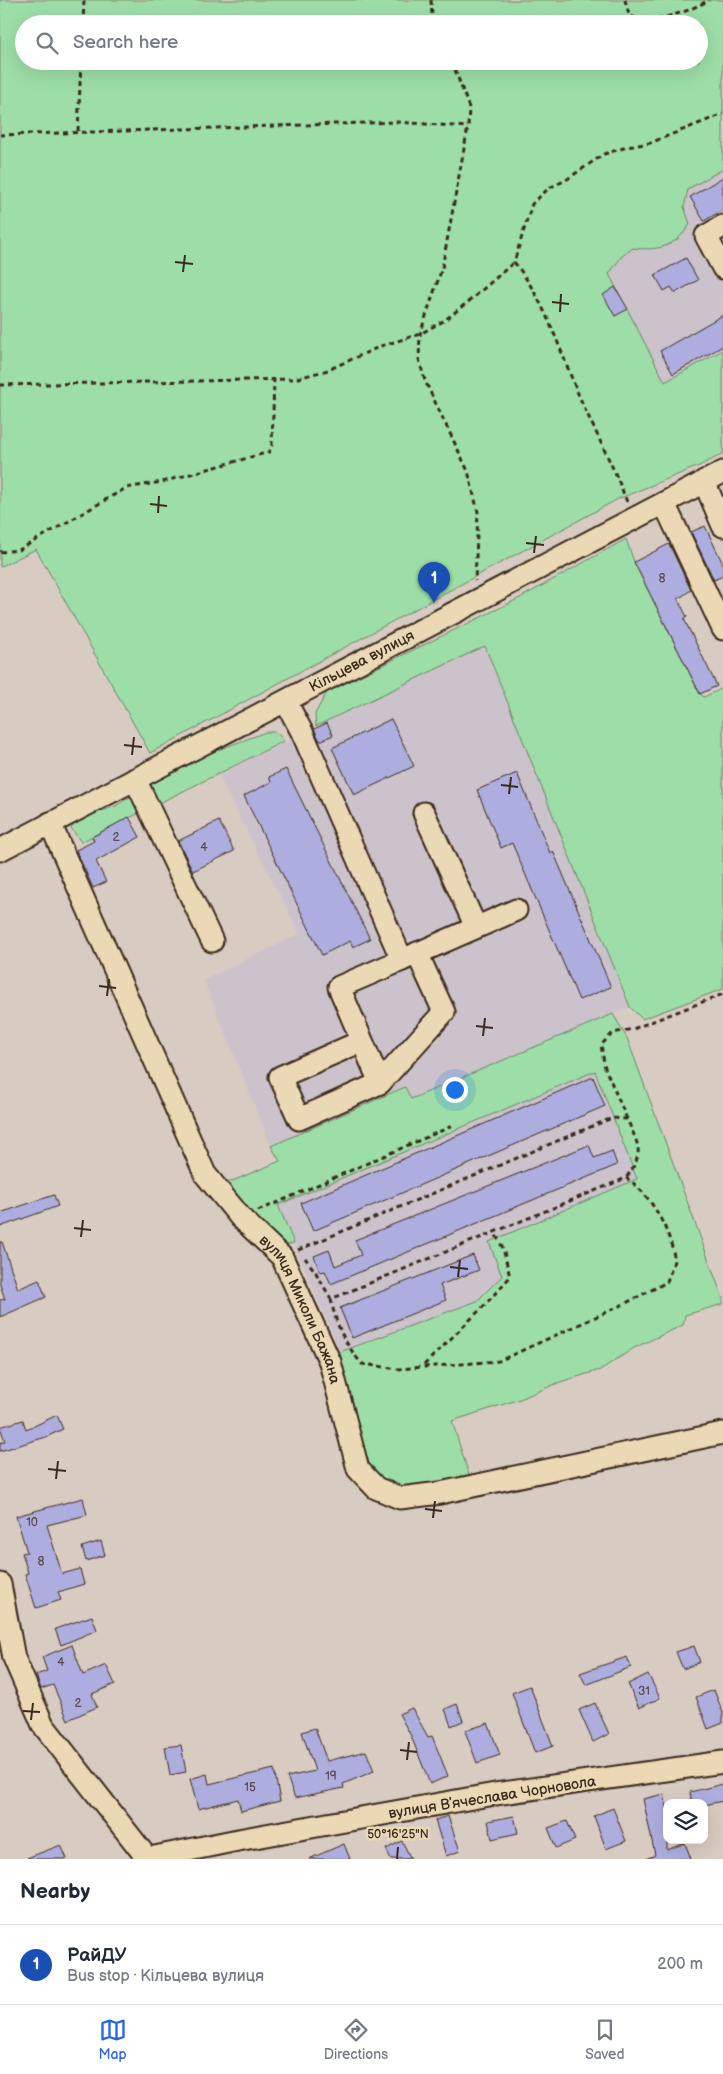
<!DOCTYPE html>
<html lang="en">
<head>
<meta charset="utf-8">
<style>
	:root { --surface:#fff; --page:#f6f6f7; --text:#1f2937; --muted:#747a83; --line:#e0e1e3; --accent:#2563eb }
	body { margin:0; font-family:"Balsamiq Sans",sans-serif; background:var(--page); color:var(--text) }
	.controls { position:absolute; right:15px; bottom:15px; display:grid; overflow:hidden; border-radius:10px; box-shadow:0 5px 20px #0002 }
	.controls button { width:45px; height:45px; display:grid; place-items:center; padding:0; border:0; border-bottom:1px solid var(--line); background:var(--surface); color:var(--text); font:25px sans-serif }
	.you { position:absolute; left:454px; top:1089px; width:18px; height:18px; margin:-12px; border:4px solid #fff; border-radius:50%; background:#1a73e8; box-shadow:0 0 0 8px #1a73e833 }
	.badge { display:grid; place-items:center; width:32px; height:32px; border-radius:50%; background:var(--accent); color:#fff; font-size:16px; font-weight:700 }
	.pin { position:absolute; translate:-50% -41px; filter:drop-shadow(0 1px 2px #0008) }
	.pin::after { content:''; position:absolute; top:26px; width:18px; height:15px; background:inherit; clip-path:polygon(0 0,100% 0,50% 100%) }
	.list { margin:0; padding:0; list-style:none }
	h2 { display:flex; justify-content:space-between; align-items:center; height:65px; margin:0; padding:0 20px; font-size:21px }
	h2 small { font-size:16px; font-weight:400; color:var(--muted) }
	.list li { display:grid; grid-template-columns:32px 1fr auto; gap:15px; align-items:center; box-sizing:border-box; height:80px; padding:0 20px; border-top:1px solid var(--line) }
	.list b { display:block; font-size:19px; white-space:nowrap }
	.list p { margin:0; font-size:16px; white-space:nowrap; color:var(--muted) }
	.list em { font-size:16px; font-style:normal; color:var(--muted) }
	.icon { flex:none; width:28px; height:28px; fill:none; stroke:currentColor; stroke-width:2; stroke-linecap:round; stroke-linejoin:round }
	.map { position:relative; flex:none; width:723px; height:1859px; overflow:hidden }
	.search { position:absolute; background:var(--surface); box-shadow:0 5px 20px #0002; left:15px; right:15px; top:15px; height:55px; display:flex; align-items:center; gap:12px; box-sizing:border-box; padding:0 18px; border-radius:28px; color:var(--muted); font-size:19px }
	.sheet { height:145px; background:var(--surface) }
	nav { display:flex; justify-content:space-around; align-items:center; box-sizing:border-box; height:70px; border-top:1px solid var(--line); background:var(--surface); font-size:14px; color:var(--muted) }
	nav a { display:grid; justify-items:center; gap:2px }
	nav .on { color:var(--accent) }
	.map>svg:first-child { display:block }
</style>
</head>
<body>
<div class="map">
<svg width="723" height="1859" viewBox="0 0 723 1859">
	<rect width="100%" height="100%" fill="#d8cbc2"/>
	<filter id="ink" filterUnits="userSpaceOnUse"><feTurbulence type="fractalNoise" baseFrequency=".02" numOctaves="2"/><feDisplacementMap in="SourceGraphic" scale="10" xChannelSelector="R" yChannelSelector="G"/><feConvolveMatrix kernelMatrix="1 2 1 2 8 2 1 2 1" color-interpolation-filters="sRGB"/></filter>
	<g filter="url(#ink)">
		<!-- built -->
		<g fill="#cbc2cb">
			<path d="M723 156V385L659 420 568 244Z"/>
			<path d="M485 645 630 1007 411 1099 404 1087 271 1146 204 980 300 934 218 775Z"/>
			<path d="M594 1070 637 1179 490 1242 502 1276 477 1301 340 1352 278 1205Z"/>
		</g>
		<!-- green -->
		<g fill="#9ddea8" stroke="#6c8463" fill-rule="evenodd">
			<path d="M0 0H723V169L688 189 684 207 690 224C676 247 658 251 633 248L622 256 609 274 665 382 723 350V454L699 466 618 499 150 753 36 549 0 567ZM24 24H699V61H24Z"/>
			<path d="M626 539 634 562 700 694 704 697 723 688V989L642 1019 630 1007 485 646 316 726 315 714 327 692 518 599Z"/>
			<path d="M266 732H276L284 741 81 842 71 828 82 817 114 807 166 774 199 757Z"/>
			<path d="M613 1014 627 1038 723 1299V1304L685 1315 683 1325 634 1348 600 1370 560 1382 520 1399 452 1421 469 1475 478 1477 399 1491 378 1482 364 1466 340 1352 477 1301 502 1276 489 1242 637 1179 595 1071 278 1205 294 1243 282 1246 223 1185 280 1161 271 1146 405 1087 411 1099Z"/>
		</g>
		<!-- building -->
		<g fill="#adaedf" stroke="#3b2a1e">
			<path d="M723 177V210L704 221 690 197Z"/>
			<path d="M686 258 698 280 675 293 671 287 664 291 655 275Z"/>
			<path d="M615 287 628 309 615 316 603 295Z"/>
			<path d="M723 315V346L673 374 660 351Z"/>
			<path d="M705 526 723 564V576L714 580 691 532Z"/>
			<path d="M669 544 691 590 678 599 687 617 684 619 717 686 700 694 634 562Z"/>
			<path d="M391 719 414 766 354 795 332 748Z"/>
			<path d="M327 723 333 735 320 741 314 729Z"/>
			<path d="M286 769 370 939 353 947 350 941 322 955 244 796 271 782 269 777Z"/>
			<path d="M517 773 550 853 553 851 611 987 579 1000 512 843 501 848 477 790Z"/>
			<path d="M129 817 140 837 96 861 106 882 93 888 76 850 94 841 92 837Z"/>
			<path d="M219 821 234 851 193 871 178 841Z"/>
			<path d="M593 1077 605 1106 313 1231 301 1203Z"/>
			<path d="M589 1145 594 1158 612 1151 617 1165 331 1284 325 1271 320 1272 314 1256 329 1250 335 1266 361 1255 355 1240Z"/>
			<path d="M54 1195 58 1206 0 1227V1213Z"/>
			<path d="M0 1242H2L18 1289 39 1280 46 1297 0 1317V1300L5 1299 0 1285Z"/>
			<path d="M473 1255 479 1270 440 1285 446 1300 352 1338 340 1308Z"/>
			<path d="M57 1415 63 1429 46 1437 0 1451V1443L5 1441 0 1427 23 1420 26 1430Z"/>
			<path d="M83 1498 87 1515 47 1525 62 1574 80 1569 84 1584 58 1592 61 1600 36 1608 25 1574 28 1573 22 1553 27 1552 16 1516Z"/>
			<path d="M101 1541 105 1555 86 1561 82 1547Z"/>
			<path d="M92 1616 97 1630 61 1645 55 1629Z"/>
			<path d="M72 1645 83 1675 106 1665 115 1684 92 1694 97 1707 68 1720 53 1685 41 1689 36 1675 47 1671 42 1657Z"/>
			<path d="M694 1646 700 1662 683 1669 676 1652Z"/>
			<path d="M627 1657 631 1667 586 1685 580 1673Z"/>
			<path d="M648 1674 660 1698 639 1708 628 1684Z"/>
			<path d="M530 1686 553 1746 535 1753 512 1693Z"/>
			<path d="M714 1690 723 1713V1723L708 1729 696 1697Z"/>
			<path d="M595 1703 609 1734 593 1742 579 1710Z"/>
			<path d="M457 1704 463 1721 451 1726 445 1709Z"/>
			<path d="M412 1708 428 1737 432 1736 448 1776 430 1784 411 1736 399 1714Z"/>
			<path d="M488 1723 500 1755 477 1763 465 1731Z"/>
			<path d="M315 1728 327 1761 366 1751 374 1771 343 1784 344 1788 295 1798 287 1777 315 1771 302 1732Z"/>
			<path d="M181 1745 186 1772 170 1775 165 1747Z"/>
			<path d="M274 1769 280 1801 241 1811 238 1799 198 1809 190 1779 207 1774 209 1784Z"/>
			<path d="M723 1784V1801L704 1805V1803H692L690 1792Z"/>
			<path d="M664 1794 667 1808V1850L685 1843 691 1859H646L655 1855 643 1799Z"/>
			<path d="M613 1808 626 1841 606 1849 594 1816Z"/>
			<path d="M448 1816 460 1851 446 1856 435 1820Z"/>
			<path d="M514 1816 518 1833 492 1839 488 1821Z"/>
			<path d="M567 1821 575 1840 556 1848 548 1828Z"/>
			<path d="M402 1841 411 1859H391L386 1849Z"/>
			<path d="M344 1844 350 1859H309Z"/>
			<path d="M61 1845 67 1859H28L27 1858Z"/>
		</g>
		<g fill="none" stroke-linecap="round" stroke-linejoin="round">
			<!-- minor casing -->
			<g stroke="#3b2a1e" stroke-width="25">
				<g id="minor">
					<path d="M723 226 706 236 723 268"/>
					<path d="M704 481 723 526"/>
					<path d="M664 503 723 629"/>
					<path d="M286 702 302 732 402 960 516 910"/>
					<path d="M135 779 212 941"/>
					<path d="M424 813 476 927"/>
					<path id="s1" d="M50 823 205 1174 241 1218 282 1257 330 1362 358 1469 376 1488 400 1498 440 1493 723 1433"/>
					<path id="s2" d="M0 850 723 472"/>
					<path d="M362 1041 280 1077 299 1119 380 1083 339 987 402 960"/>
					<path d="M380 1083 444 1012 417 953"/>
					<path d="M0 1584 14 1658 43 1725 147 1858"/>
					<path d="M145 1859 238 1840 495 1794 723 1762"/>
				</g>
			</g>
			<!-- path -->
			<g stroke="#3b2a1e" stroke-width="3" stroke-dasharray="5 4" stroke-linecap="butt">
				<path d="M431 0 432 15 436 24"/>
				<path d="M625 0 629 15C649 27 690 11 709 0"/>
				<path d="M83 24 84 0"/>
				<path d="M452 61 469 108 468 127 442 268 420 334 419 359 425 381 468 471 478 512 475 581"/>
				<path d="M78 131 81 61"/>
				<path d="M0 135 397 122 468 127"/>
				<path d="M0 385 294 379 328 370 381 346 420 334 445 320 473 298 514 262"/>
				<path d="M627 502C614 468 598 437 583 405 561 356 548 304 514 262L532 204 549 188 566 180 604 154 627 147 650 143 723 114"/>
				<path d="M0 552 19 550 126 488 162 482 269 452 272 446 274 379"/>
				<path d="M627 1119 605 1068 601 1045 613 1033 633 1029 723 994"/>
				<path d="M258 1211 452 1126"/>
				<path d="M298 1250 612 1118 627 1119C639 1147 645 1152 626 1178L331 1299 315 1271 305 1258"/>
				<path d="M331 1299C336 1326 345 1344 362 1364L398 1369 499 1361 624 1304 667 1282C669 1274 675 1263 674 1256 669 1228 649 1192 626 1178"/>
				<path d="M424 1365 482 1308 510 1277 503 1248 494 1232"/>
			</g>
			<!-- minor -->
			<use href="#minor" stroke="#ebd8b5" stroke-width="21"/>
		</g>
	</g>
	<!-- ticks -->
	<path fill="none" stroke="#3b2a1e" stroke-width="2" d="M175 262 193 264M183 272 185 255M552 302 569 304M560 312 561 294M150 504 167 506M158 513 159 496M526 543 544 545M534 553 536 536M124 745 142 747M132 755 134 737M501 785 518 787M509 794 511 777M99 986 116 988M107 996 109 979M476 1026 493 1028M483 1036 485 1018M74 1228 91 1230M81 1237 83 1220M450 1267 468 1269M458 1277 460 1260M48 1469 66 1471M56 1479 58 1461M425 1509 442 1511M433 1518 435 1501M23 1711 40 1712M31 1720 33 1703M400 1750 417 1752M407 1760 409 1742M397 1859 398 1847"/>
	<g text-anchor="middle" stroke-width="5" stroke-linejoin="round" paint-order="stroke">
		<!-- number labels -->
		<g font-size="12" fill="#584b4e">
			<text x="662" y="582">8</text>
			<text x="116" y="841">2</text>
			<text x="204" y="851">4</text>
			<text x="32" y="1526">10</text>
			<text x="41" y="1565">8</text>
			<text x="61" y="1666">4</text>
			<text x="644" y="1695">31</text>
			<text x="78" y="1707">2</text>
			<text x="331" y="1780">19</text>
			<text x="250" y="1791">15</text>
		</g>
		<!-- street labels -->
		<g font-size="15" fill="#3b2a1e" stroke="#ebd8b5">
			<text dy="5" stroke="none"><textPath href="#s2" startOffset="408">Кільцева вулиця</textPath></text>
			<text dy="5" stroke="none"><textPath href="#s1" startOffset="552">вулиця Миколи Бажана</textPath></text>
			<text transform="translate(492 1797) rotate(-9)" y="5">вулиця Вʼячеслава Чорновола</text>
		</g>
	</g>
	<g font-size="12" text-anchor="middle" fill="#3b2a1e" stroke="#ebd8b5" stroke-width="5" stroke-linejoin="round" paint-order="stroke">
		<text x="398" y="1838">50°16'25"N</text>
	</g>
</svg>
<div class="controls">
<button><svg class="icon" aria-label="layers" viewBox="0 0 24 24"><path d="M12 4l9 5-9 5-9-5zM3 14l9 5 9-5"/></svg></button>
</div>
<div class="you"></div>
<div class="pin badge" style="left:434px;top:603px;background:#1a4fb4">1</div>
<div class="search"><svg class="icon" aria-label="search" viewBox="0 0 24 24"><circle cx="10" cy="10" r="6"/><path d="M15 15l6 6"/></svg>Search here</div>
</div>
<section class="sheet">
<h2>Nearby<small></small></h2>
<ul class="list">
<li><span class="badge" style="background:#1a4fb4">1</span><div><b>РайДУ</b><p>Bus stop · Кільцева вулиця</p></div><em>200 m</em></li>
</ul>
</section>
<nav>
<a class="on"><svg class="icon" aria-label="map" viewBox="0 0 24 24"><path d="M3 6l6-2 6 2 6-2v14l-6 2-6-2-6 2zM9 4v14M15 6v14"/></svg>Map</a>
<a><svg class="icon" aria-label="directions" viewBox="0 0 24 24"><path d="M12 3l9 9-9 9-9-9zM9 14v-3h6M13 9l2 2-2 2"/></svg>Directions</a>
<a><svg class="icon" aria-label="saved" viewBox="0 0 24 24"><path d="M7 4h10v16l-5-4-5 4z"/></svg>Saved</a>
</nav>
</body>
</html>
